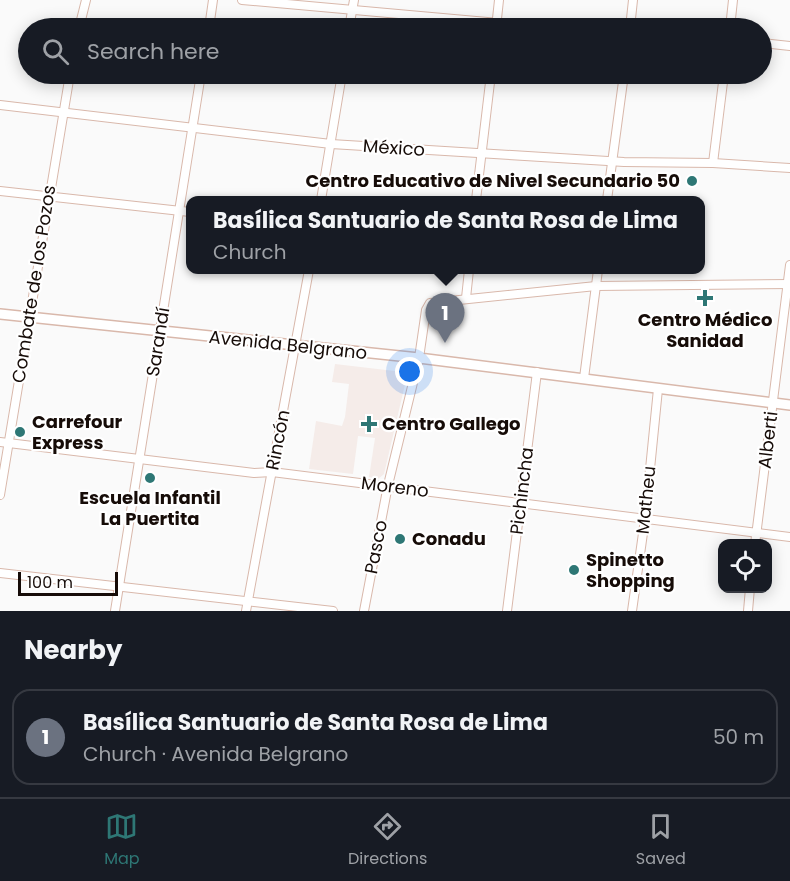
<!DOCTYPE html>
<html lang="en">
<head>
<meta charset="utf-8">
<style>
	:root { --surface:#171b24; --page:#20242c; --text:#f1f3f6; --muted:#9ea1a6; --line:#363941; --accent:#2e7775 }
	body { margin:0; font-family:Poppins,sans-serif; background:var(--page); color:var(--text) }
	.controls { position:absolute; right:18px; bottom:18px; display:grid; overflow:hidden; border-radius:12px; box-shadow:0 3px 15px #0003 }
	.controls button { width:54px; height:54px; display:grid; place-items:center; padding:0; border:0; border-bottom:2px solid var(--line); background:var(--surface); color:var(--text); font:30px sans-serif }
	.scale { position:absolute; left:18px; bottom:15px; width:100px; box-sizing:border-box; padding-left:6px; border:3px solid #160c08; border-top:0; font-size:16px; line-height:21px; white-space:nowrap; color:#160c08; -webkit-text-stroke:4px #fff; paint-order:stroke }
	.you { position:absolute; left:410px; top:372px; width:21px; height:21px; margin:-15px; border:4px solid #fff; border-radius:50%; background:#1a73e8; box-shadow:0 0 0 9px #1a73e833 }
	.badge { display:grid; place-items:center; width:39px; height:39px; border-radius:50%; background:var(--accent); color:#fff; font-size:20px; font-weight:700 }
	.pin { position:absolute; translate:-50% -50px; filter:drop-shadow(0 2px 3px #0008) }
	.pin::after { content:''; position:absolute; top:32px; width:21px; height:18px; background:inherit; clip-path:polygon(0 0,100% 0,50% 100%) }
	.popup { position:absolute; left:186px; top:196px; width:519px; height:78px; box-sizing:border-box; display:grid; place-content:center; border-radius:12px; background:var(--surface); filter:drop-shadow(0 2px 4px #0005); font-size:20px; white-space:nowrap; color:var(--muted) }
	.popup b { font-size:22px; color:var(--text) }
	.popup::after { content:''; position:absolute; left:50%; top:100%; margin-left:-12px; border:12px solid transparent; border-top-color:var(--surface) }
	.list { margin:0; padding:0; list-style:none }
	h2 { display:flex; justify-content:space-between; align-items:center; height:78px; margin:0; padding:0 24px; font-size:26px }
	h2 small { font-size:20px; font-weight:400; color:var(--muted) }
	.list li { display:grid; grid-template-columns:39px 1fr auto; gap:18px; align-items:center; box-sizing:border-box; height:96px; margin:0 12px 12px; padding:0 12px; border:2px solid var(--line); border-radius:18px }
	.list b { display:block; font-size:22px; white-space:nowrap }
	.list p { margin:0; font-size:20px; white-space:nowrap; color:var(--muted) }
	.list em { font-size:20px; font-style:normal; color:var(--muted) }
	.icon { flex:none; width:33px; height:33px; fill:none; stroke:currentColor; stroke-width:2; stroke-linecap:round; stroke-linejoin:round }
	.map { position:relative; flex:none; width:790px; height:611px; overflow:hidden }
	.search { position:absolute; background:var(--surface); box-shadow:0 3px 15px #0003; left:18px; right:18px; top:18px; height:66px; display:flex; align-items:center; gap:15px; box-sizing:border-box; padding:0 21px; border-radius:33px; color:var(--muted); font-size:22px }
	.sheet { height:186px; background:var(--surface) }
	nav { display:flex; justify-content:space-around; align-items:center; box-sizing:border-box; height:84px; border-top:2px solid var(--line); background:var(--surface); font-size:16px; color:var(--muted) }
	nav a { display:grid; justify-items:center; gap:3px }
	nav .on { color:var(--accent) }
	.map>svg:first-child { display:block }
</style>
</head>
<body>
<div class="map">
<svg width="790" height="611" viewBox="0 0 790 611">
	<rect width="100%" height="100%" fill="#fafafa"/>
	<!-- built -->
	<path fill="#f5ece9" d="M335 364 403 372 407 376 384 474 378 479 369 477 375 438 358 436 353 474 309 469 316 421 342 426 345 417 349 384 332 382Z"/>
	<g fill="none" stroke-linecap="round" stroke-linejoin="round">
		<!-- minor casing -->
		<g stroke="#d9b8ab" stroke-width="10">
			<g id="minor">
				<path d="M242 0 555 28"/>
				<path d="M79 28 86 0"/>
				<path d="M209 28 213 0"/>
				<path d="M349 28 354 0"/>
				<path d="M496 28 499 0"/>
				<path d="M630 28 633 0"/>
				<path d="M730 28 733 0"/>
				<path d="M762 43 790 46"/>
				<path d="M0 105 331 144 624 162 713 163 790 168"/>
				<path d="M713 163 724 74"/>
				<path d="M0 191 190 212"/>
				<path d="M321 200 342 74"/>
				<path d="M476 200 491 74"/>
				<path d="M607 200 624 74"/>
				<path d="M466 298 469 270"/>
				<path d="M584 378 598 270"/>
				<path d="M0 442 254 473 272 472 790 537"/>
				<path d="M0 495 70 74"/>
				<path d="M755 544 790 265"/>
				<path d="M0 573 333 611"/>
				<path d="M115 611 201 74"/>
				<path d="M246 611 309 270"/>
				<path d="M364 611 388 485 419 358 426 310 430 303 596 286 790 284"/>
				<path d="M507 611 537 372"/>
				<path d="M632 611 645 519 658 389"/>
				<path d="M748 611 750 588"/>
			</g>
		</g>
		<!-- major casing -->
		<g stroke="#d9b8ab" stroke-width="12">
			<path id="major" d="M0 314 419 358 790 405"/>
		</g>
		<!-- minor -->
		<use href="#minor" stroke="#fff" stroke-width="8"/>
		<!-- major -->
		<use href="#major" stroke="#fff" stroke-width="9"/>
	</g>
	<!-- markers -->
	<g fill="#2e7775" stroke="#fff" stroke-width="2">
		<circle cx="692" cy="181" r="6"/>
		<path d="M702 289h6v6h6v6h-6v6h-6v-6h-6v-6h6z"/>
		<path d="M366 415h6v6h6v6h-6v6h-6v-6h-6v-6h6z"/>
		<circle cx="20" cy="432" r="6"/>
		<circle cx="150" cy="478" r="6"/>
		<circle cx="400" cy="539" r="6"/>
		<circle cx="574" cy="570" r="6"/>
	</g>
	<g text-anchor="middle" stroke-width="4.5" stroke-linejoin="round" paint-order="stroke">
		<!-- street labels -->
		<g font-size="18" fill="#160c08" stroke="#fff">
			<text transform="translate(394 148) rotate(4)" y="6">México</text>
			<text transform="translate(34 284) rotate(-81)" y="6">Combate de los Pozos</text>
			<text transform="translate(158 342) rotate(-81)" y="6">Sarandí</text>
			<text transform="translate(288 345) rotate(6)" y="6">Avenida Belgrano</text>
			<text transform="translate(278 440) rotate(-79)" y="6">Rincón</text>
			<text transform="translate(768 440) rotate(-83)" y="6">Alberti</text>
			<text transform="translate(395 487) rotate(7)" y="6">Moreno</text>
			<text transform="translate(522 491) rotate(-83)" y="6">Pichincha</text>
			<text transform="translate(646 500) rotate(-84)" y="6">Matheu</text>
			<text transform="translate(376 547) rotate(-79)" y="6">Pasco</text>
		</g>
		<!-- poi labels -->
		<g font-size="18" font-weight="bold" fill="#160c08" stroke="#fff" text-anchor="start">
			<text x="680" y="187" text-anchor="end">Centro Educativo de Nivel Secundario 50</text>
			<text x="705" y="326" text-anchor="middle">Centro Médico<tspan x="705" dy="21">Sanidad</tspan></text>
			<text x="32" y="428">Carrefour<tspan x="32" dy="21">Express</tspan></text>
			<text x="382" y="430">Centro Gallego</text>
			<text x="150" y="504" text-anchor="middle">Escuela Infantil<tspan x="150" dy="21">La Puertita</tspan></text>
			<text x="412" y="545">Conadu</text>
			<text x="586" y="566">Spinetto<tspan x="586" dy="21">Shopping</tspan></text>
		</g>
	</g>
</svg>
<div class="controls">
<button><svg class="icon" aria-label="locate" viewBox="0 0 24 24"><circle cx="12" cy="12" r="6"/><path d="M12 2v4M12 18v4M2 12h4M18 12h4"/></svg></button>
</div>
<div class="scale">100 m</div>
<div class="you"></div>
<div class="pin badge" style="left:445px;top:343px;background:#6b7280">1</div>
<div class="popup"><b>Basílica Santuario de Santa Rosa de Lima</b>Church</div>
<div class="search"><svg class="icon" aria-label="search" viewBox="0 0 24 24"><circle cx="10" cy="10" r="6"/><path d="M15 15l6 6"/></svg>Search here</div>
</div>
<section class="sheet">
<h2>Nearby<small></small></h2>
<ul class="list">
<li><span class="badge" style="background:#6b7280">1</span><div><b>Basílica Santuario de Santa Rosa de Lima</b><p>Church · Avenida Belgrano</p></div><em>50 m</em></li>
</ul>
</section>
<nav>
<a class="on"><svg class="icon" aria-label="map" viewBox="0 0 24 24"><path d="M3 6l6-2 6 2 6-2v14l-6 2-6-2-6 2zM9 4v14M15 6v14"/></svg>Map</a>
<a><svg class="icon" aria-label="directions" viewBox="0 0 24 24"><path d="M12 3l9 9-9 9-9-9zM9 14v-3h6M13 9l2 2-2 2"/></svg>Directions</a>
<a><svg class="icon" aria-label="saved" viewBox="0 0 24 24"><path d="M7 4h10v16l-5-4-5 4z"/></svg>Saved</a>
</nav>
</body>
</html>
